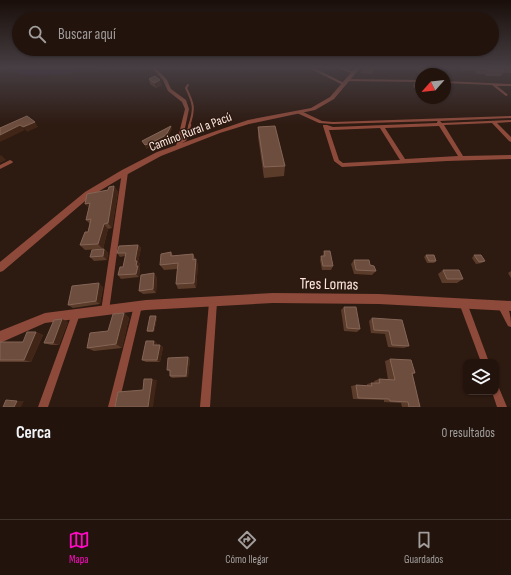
<!DOCTYPE html>
<html lang="es">
<head>
<meta charset="utf-8">
<style>
	:root { --surface:#22140d; --page:#2a1d16; --text:#f1f3f6; --muted:#a29e9d; --line:#3f332e; --accent:#ff09c2 }
	body { margin:0; font-family:"Sofia Sans Condensed",sans-serif; background:var(--page); color:var(--text) }
	.controls { position:absolute; right:12px; bottom:12px; display:grid; overflow:hidden; border-radius:8px; box-shadow:0 1px 3px #0004 }
	.controls button { width:36px; height:36px; display:grid; place-items:center; padding:0; border:0; border-bottom:1px solid var(--line); background:var(--surface); color:var(--text); font:20px sans-serif }
	.compass { position:absolute; left:415px; top:68px; width:36px; height:36px; border-radius:50%; background:var(--surface); box-shadow:0 1px 3px #0004; rotate:243deg }
	.list { margin:0; padding:0; list-style:none }
	h2 { display:flex; justify-content:space-between; align-items:center; height:52px; margin:0; padding:0 16px; font-size:17px }
	h2 small { font-size:13px; font-weight:400; color:var(--muted) }
	.icon { flex:none; width:22px; height:22px; fill:none; stroke:currentColor; stroke-width:2; stroke-linecap:round; stroke-linejoin:round }
	.map { position:relative; flex:none; width:511px; height:407px; overflow:hidden }
	.search { position:absolute; background:var(--surface); box-shadow:0 1px 3px #0004; left:12px; right:12px; top:12px; height:44px; display:flex; align-items:center; gap:10px; box-sizing:border-box; padding:0 14px; border-radius:22px; color:var(--muted); font-size:15px }
	.sheet { height:112px; background:var(--surface) }
	nav { display:flex; justify-content:space-around; align-items:center; box-sizing:border-box; height:56px; border-top:1px solid var(--line); background:var(--surface); font-size:11px; color:var(--muted) }
	nav a { display:grid; justify-items:center; gap:2px }
	nav .on { color:var(--accent) }
	.map>svg:first-child { display:block }
</style>
</head>
<body>
<div class="map">
<svg width="511" height="407" viewBox="0 0 511 407">
	<rect width="100%" height="100%" fill="#2d1a11"/>
	<!-- green -->
	<path fill="#371333" d="M3 68H96L62 74 29 76Z"/>
	<g fill="none" stroke-linecap="round" stroke-linejoin="round">
		<!-- service-far1 -->
		<path stroke="#8d4a3b" stroke-width="2" d="M188 85 186 88C194 104 195 109 189 126"/>
		<!-- service -->
		<path stroke="#8d4a3b" stroke-width="2.5" d="M180 143 185 140 190 125"/>
		<!-- minor -->
		<g fill="#8d4a3b" fill-rule="evenodd">
			<path d="M152 68H156L167 80 171 89 186 100 189 109 181 147H177L176 146 185 109 182 102 168 91 163 80Z"/>
			<path d="M309 68H314L346 84 343 85Z"/>
			<path d="M338 68H343L356 73 353 74Z"/>
			<path d="M346 79 421 80V82L347 81 345 80Z"/>
			<path d="M445 81 511 84V86H497L507 94 508 95 506 96 492 85 445 83Z"/>
			<path d="M431 98H435L437 100 433 101Z"/>
			<path d="M297 111H301L322 121 333 122 511 116V118L440 121 442 123 511 120V122L497 123 511 137V142L509 141 492 123 444 125 463 156 511 155V159L447 161 342 167 334 161 323 126V125H327L333 127 437 123V122L438 121 333 124 319 123 297 113ZM439 126 458 156 405 159 385 128ZM380 128 400 160 343 163 339 160 329 130H332Z"/>
			<path d="M10 160 12 161 13 162 12 163 0 169V165Z"/>
			<path d="M125 170 128 172 109 311 108 314 105 315 102 314 101 311 122 172Z"/>
			<path d="M213 298 216 299 217 302 210 407H200L209 302 210 299Z"/>
			<path d="M463 299 466 300 489 362H481L459 303 460 300Z"/>
			<path d="M501 301C510 306 511 317 511 327L508 326 497 305 498 302Z"/>
			<path d="M138 302 141 303 142 306 118 407H108L134 306 135 303Z"/>
			<path d="M76 310 79 311 80 314 48 407H38L72 314 73 311Z"/>
			<path d="M496 386 499 388 507 407H497L492 392H496Z"/>
		</g>
		<!-- tertiary -->
		<g fill="#8d4a3b" fill-rule="evenodd">
			<path d="M355 68H360L334 99 315 110 249 124 220 133 161 156 128 174 91 196 3 271 0 272V262L85 192 122 170 157 152 216 131 248 120 311 108 330 97Z"/>
			<path d="M273 293 379 294 511 301V311L379 304 273 303 146 310 45 323 0 343V331L45 313 146 300Z"/>
		</g>
	</g>
	<!-- wall -->
	<g fill="#5b3b2a">
		<path d="M363 68 374 69 372 74 361 73Z"/>
		<path d="M414 68H439L440 70 438 74H421V75H420Z"/>
		<path d="M457 68H511V73H503L501 76H487L484 74H477L474 70H459Z"/>
		<path d="M149 79 162 85 156 88 150 84Z"/>
		<path d="M421 80V92H418L413 86 415 81Z"/>
		<path d="M445 86 449 90 447 95H445Z"/>
		<path d="M258 127 285 166 284 176 264 178 258 137Z"/>
		<path d="M114 186 118 192 112 228 108 229 103 249 85 250 80 245 88 232 90 224 86 220 108 190Z"/>
		<path d="M138 245 141 248 138 262 140 264 139 267 140 269 139 277 121 279 118 275 123 267 125 256 120 257 117 253Z"/>
		<path d="M104 249 108 253 107 260 94 261 90 257Z"/>
		<path d="M324 251 333 266 331 270H322L320 260 321 256H323V255Z"/>
		<path d="M171 252 173 256 193 254 198 265 196 288 178 289 176 284 177 269 164 270 160 265Z"/>
		<path d="M426 255 436 261 434 263H427L424 257Z"/>
		<path d="M474 255 485 261 482 263 476 264 472 258Z"/>
		<path d="M354 260 370 265 376 271 372 275 354 274 351 264Z"/>
		<path d="M443 270 463 279 457 283H442L438 274Z"/>
		<path d="M511 271V278L508 273Z"/>
		<path d="M157 277 156 293 143 294 139 291Z"/>
		<path d="M103 287 100 304 73 308 68 305Z"/>
		<path d="M344 307 360 329 357 332 344 331 341 310Z"/>
		<path d="M124 313 129 318 122 348 94 351 87 348 108 331Z"/>
		<path d="M157 318 154 332H148L147 331Z"/>
		<path d="M372 318 409 346 404 348 388 347 385 334 371 333 369 321Z"/>
		<path d="M68 322 59 345H51L44 343Z"/>
		<path d="M36 332 43 335 31 362H0V342H23Z"/>
		<path d="M157 343V345L163 347 160 362H146L142 360Z"/>
		<path d="M188 357 190 359 188 377 172 378 170 376V372L167 370Z"/>
		<path d="M390 359 415 373 412 374 420 407H402L401 403 384 402V400L353 399 351 386 356 385 367 386V384L371 383H375L374 381 379 379 388 380 385 361Z"/>
	</g>
	<!-- shaded-wall -->
	<g fill="#412618">
		<path d="M160 80 162 85 156 88 154 83Z"/>
		<path d="M35 122 38 127 27 132 23 127Z"/>
		<path d="M20 125 25 130 0 142V135Z"/>
		<path d="M171 126 172 129 167 139 155 146 146 149 145 145Z"/>
		<path d="M1 155 6 160 0 163V156Z"/>
		<path d="M114 186 118 192 112 228 108 223Z"/>
		<path d="M90 203V209L85 204Z"/>
		<path d="M104 224 108 229 103 249 98 244Z"/>
		<path d="M138 245 141 248 138 262 140 264 139 267 140 269 139 277 136 274 135 261Z"/>
		<path d="M104 249 108 253 107 260 103 256Z"/>
		<path d="M196 259 198 265 196 288 194 283Z"/>
		<path d="M154 273 157 277 156 293 153 289Z"/>
		<path d="M99 283 103 287 100 304 96 301Z"/>
		<path d="M124 313 129 318 122 348 116 344Z"/>
		<path d="M156 316 157 318 154 332 153 331Z"/>
		<path d="M62 319 68 322 59 345 53 343Z"/>
		<path d="M36 332 43 335 31 362 24 360Z"/>
		<path d="M154 341 157 343V347L153 345Z"/>
		<path d="M160 345 163 347 160 362 157 360Z"/>
		<path d="M188 357 190 359 188 377 186 376Z"/>
		<path d="M152 379 157 380 153 407H148Z"/>
		<path d="M17 401H24L21 407H14Z"/>
	</g>
	<!-- building -->
	<g fill="#6d4d3d" stroke="#846556">
		<path d="M362 68H373L374 69Z"/>
		<path d="M420 68H439L440 70H422Z"/>
		<path d="M479 68H511L500 69 504 71H490L487 69H480Z"/>
		<path d="M155 76 160 80 154 83 149 79Z"/>
		<path d="M421 80V87L415 81Z"/>
		<path d="M445 86 449 90H445Z"/>
		<path d="M27 116 35 122 23 127 20 125 0 135V128Z"/>
		<path d="M171 126 166 135 153 142 145 145 142 141Z"/>
		<path d="M275 126 285 166 264 167 258 127Z"/>
		<path d="M114 186 108 223 104 224 98 244 80 245 85 232H88L91 219 86 220 90 203 85 204 87 194 108 190 109 187Z"/>
		<path d="M138 245 135 261H137L136 266H138L136 274 118 275 120 267H123L126 253H117L119 246Z"/>
		<path d="M104 249 103 256 90 257 92 250Z"/>
		<path d="M324 251H330L333 266H323L321 256H325Z"/>
		<path d="M171 252V256L193 254V260L196 259 194 283 176 284 178 263 160 265 161 254Z"/>
		<path d="M426 255H434L436 261H429Z"/>
		<path d="M474 255H481L485 261 479 262Z"/>
		<path d="M354 260H369L370 265 374 266 376 271 356 270Z"/>
		<path d="M443 270H459L463 279H447Z"/>
		<path d="M154 273 153 289 139 291 141 275Z"/>
		<path d="M99 283 96 301 68 305 72 286Z"/>
		<path d="M344 307H356L360 329 347 328Z"/>
		<path d="M124 313 116 344 87 348 90 333 108 331 113 314Z"/>
		<path d="M150 316H156L153 331H147Z"/>
		<path d="M372 318 402 320 409 346 392 345 389 331 374 330Z"/>
		<path d="M62 319 53 343H44L54 320Z"/>
		<path d="M27 332H36L24 360H0V342H23Z"/>
		<path d="M146 341H154L153 345H160L157 360H142Z"/>
		<path d="M188 357 186 376H170V370H167L168 358Z"/>
		<path d="M390 359 411 360 415 373H412L420 407H409L408 402 390 401 389 399 358 398 356 385 372 386 371 383H380L379 379 395 380Z"/>
		<path d="M144 379H152L148 407H115L118 392 143 390Z"/>
		<path d="M6 400 17 401 14 407H3Z"/>
	</g>
	<!-- sky -->
	<linearGradient id="sky" x2="0" y2="1"><stop stop-color="#190e09"/><stop offset="0.54" stop-color="#463e43"/><stop offset="1" stop-color="#463e43" stop-opacity="0"/></linearGradient>
	<rect width="511" height="125" fill="url(#sky)"/>
	<g text-anchor="middle" stroke-width="3" stroke-linejoin="round" paint-order="stroke">
		<!-- street labels -->
		<g font-size="13" fill="#ffe6dd" stroke="#2d1a11">
			<text transform="translate(190 131) rotate(-21)" y="5">Camino Rural a Pacú</text>
		</g>
		<!-- near-street labels -->
		<g font-size="16" fill="#ffe6dd" stroke="#2d1a11">
			<text transform="translate(329 283) rotate(1)" y="6">Tres Lomas</text>
		</g>
	</g>
</svg>
<div class="controls">
<button><svg class="icon" aria-label="layers" viewBox="0 0 24 24"><path d="M12 4l9 5-9 5-9-5zM3 14l9 5 9-5"/></svg></button>
</div>
<svg class="compass" viewBox="-18 -18 36 36"><path d="M0-13l5 13h-10z" fill="#e53935"/><path d="M0 13l5-13h-10z" fill="#a29e9d"/></svg>
<div class="search"><svg class="icon" aria-label="search" viewBox="0 0 24 24"><circle cx="10" cy="10" r="6"/><path d="M15 15l6 6"/></svg>Buscar aquí</div>
</div>
<section class="sheet">
<h2>Cerca<small>0 resultados</small></h2>
<ul class="list">
</ul>
</section>
<nav>
<a class="on"><svg class="icon" aria-label="map" viewBox="0 0 24 24"><path d="M3 6l6-2 6 2 6-2v14l-6 2-6-2-6 2zM9 4v14M15 6v14"/></svg>Mapa</a>
<a><svg class="icon" aria-label="directions" viewBox="0 0 24 24"><path d="M12 3l9 9-9 9-9-9zM9 14v-3h6M13 9l2 2-2 2"/></svg>Cómo llegar</a>
<a><svg class="icon" aria-label="saved" viewBox="0 0 24 24"><path d="M7 4h10v16l-5-4-5 4z"/></svg>Guardados</a>
</nav>
</body>
</html>
